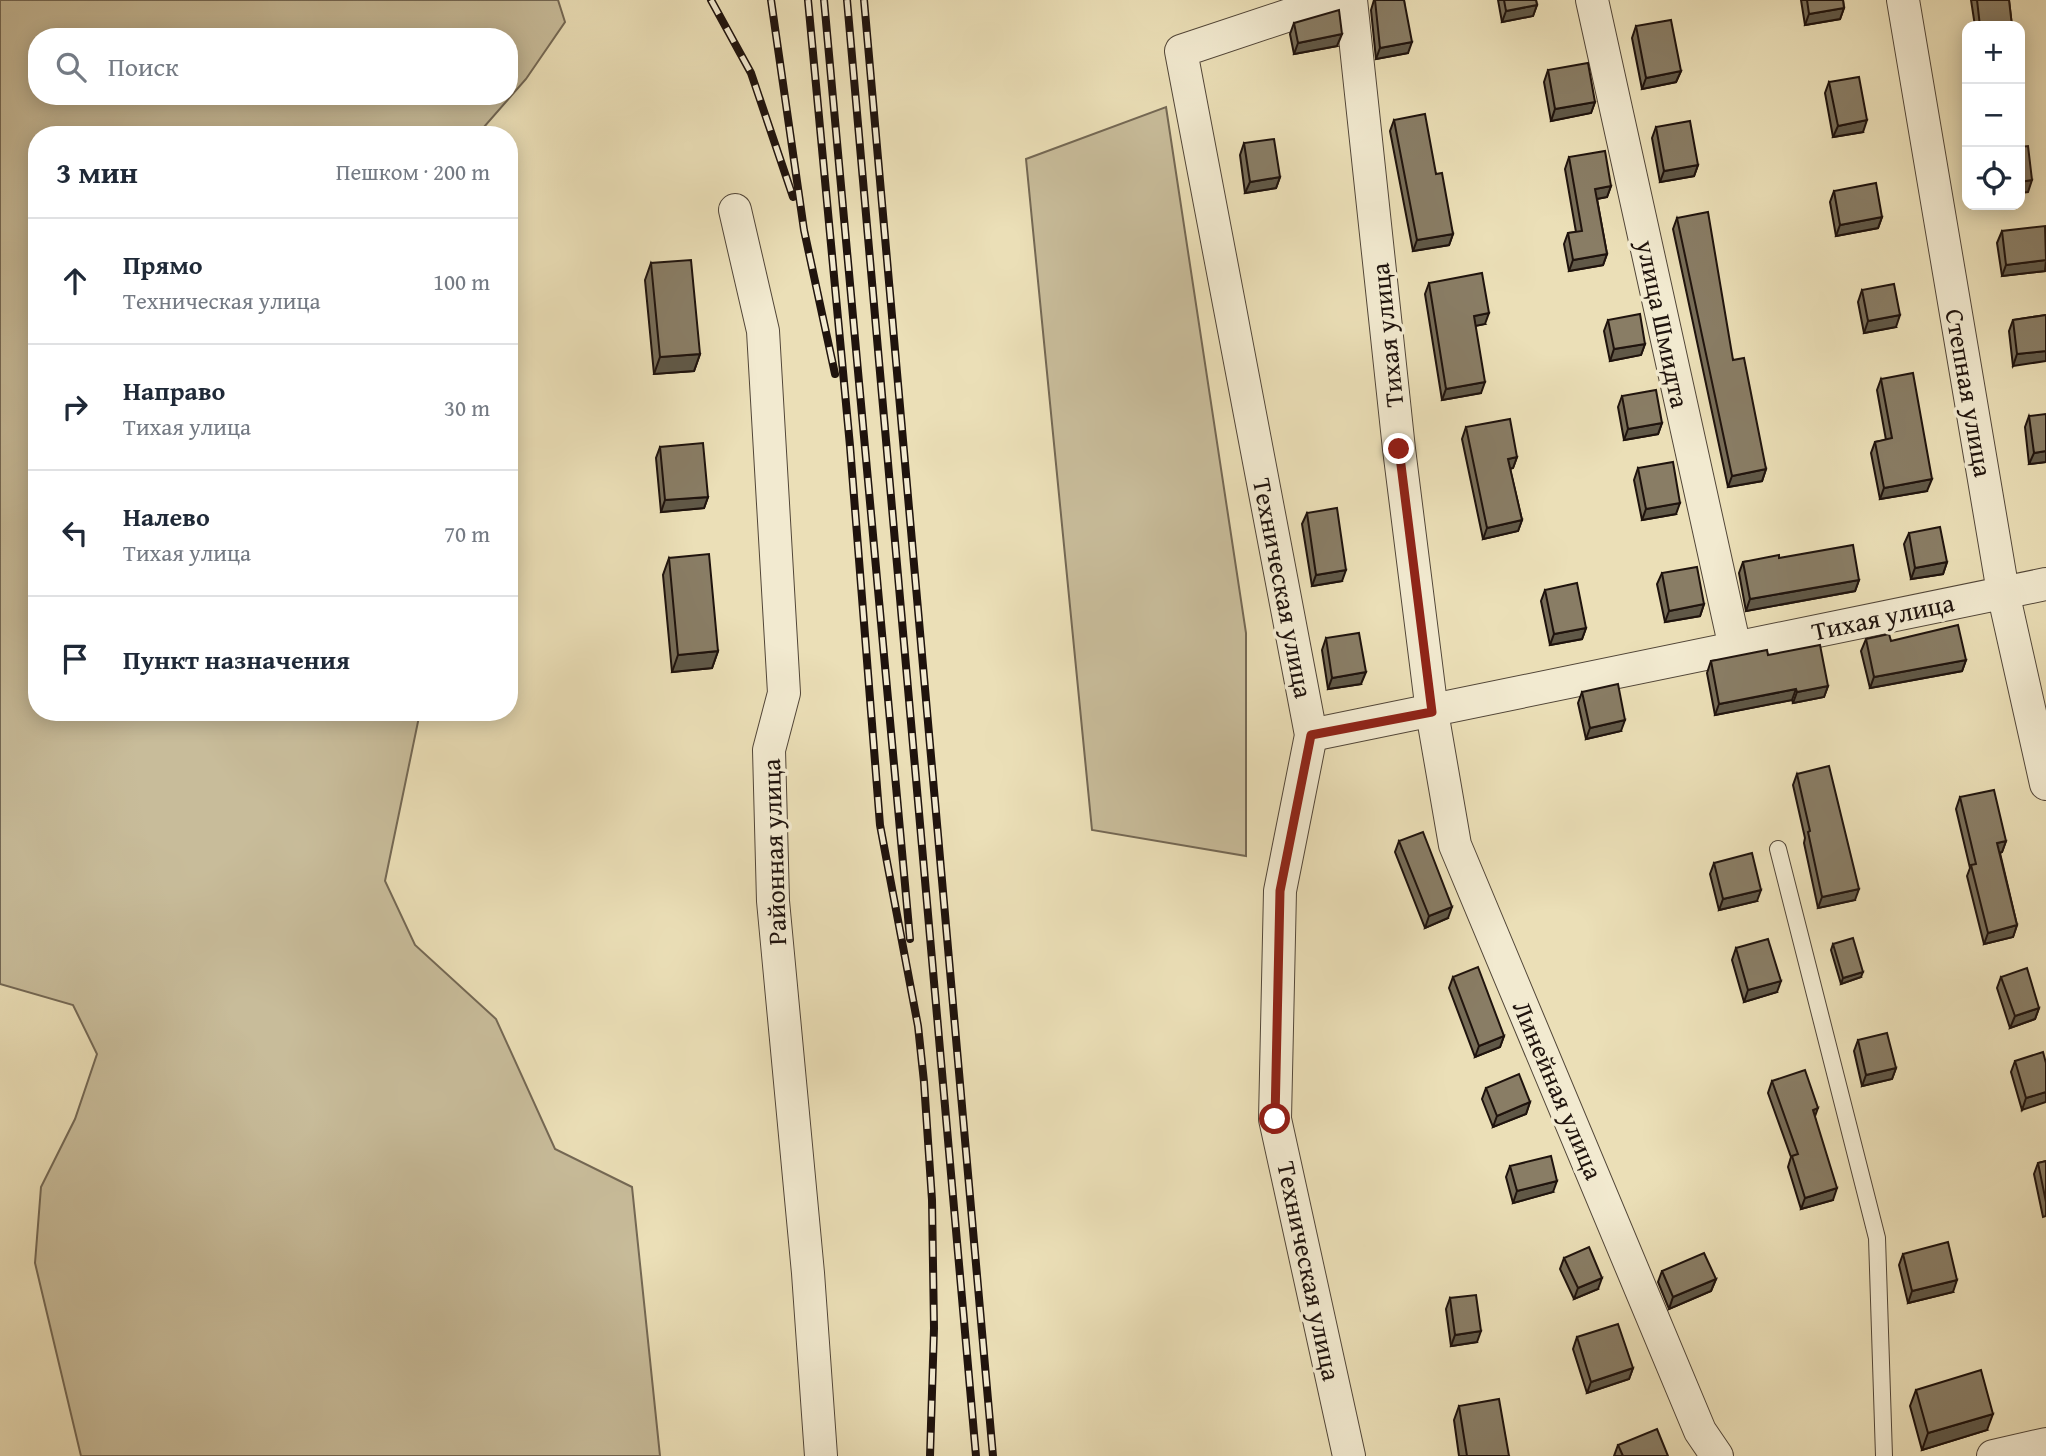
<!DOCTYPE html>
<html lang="ru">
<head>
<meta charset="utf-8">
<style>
	:root { --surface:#fff; --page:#f6f6f7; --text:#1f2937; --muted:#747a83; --line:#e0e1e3 }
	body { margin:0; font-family:"Gentium Book Plus",serif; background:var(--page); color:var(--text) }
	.controls { position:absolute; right:21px; top:21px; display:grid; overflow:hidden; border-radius:14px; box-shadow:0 4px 18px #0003 }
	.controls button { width:63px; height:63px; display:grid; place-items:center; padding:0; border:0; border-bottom:2px solid var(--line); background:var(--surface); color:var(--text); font:35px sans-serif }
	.stop { position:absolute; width:21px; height:21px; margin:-16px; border:5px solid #8f2418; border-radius:50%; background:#fff }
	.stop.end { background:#8f2418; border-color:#fff; box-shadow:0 2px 7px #0008 }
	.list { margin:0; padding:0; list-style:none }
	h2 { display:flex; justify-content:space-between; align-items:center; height:91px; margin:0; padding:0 28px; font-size:30px }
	h2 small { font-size:23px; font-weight:400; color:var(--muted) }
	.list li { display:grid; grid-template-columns:46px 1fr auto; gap:21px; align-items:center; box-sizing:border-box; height:126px; padding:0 28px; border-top:2px solid var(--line) }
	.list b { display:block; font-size:26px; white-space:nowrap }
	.list p { margin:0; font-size:23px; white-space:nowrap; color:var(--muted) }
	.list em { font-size:23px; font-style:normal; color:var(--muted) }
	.icon { flex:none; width:38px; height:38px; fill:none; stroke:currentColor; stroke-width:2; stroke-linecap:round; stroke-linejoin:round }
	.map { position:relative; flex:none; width:2046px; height:1456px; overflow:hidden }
	.search { position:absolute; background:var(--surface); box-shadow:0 4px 18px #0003; left:28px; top:28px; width:490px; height:77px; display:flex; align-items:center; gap:18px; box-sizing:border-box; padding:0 24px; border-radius:28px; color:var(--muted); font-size:26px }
	.panel { position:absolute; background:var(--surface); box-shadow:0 4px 18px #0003; left:28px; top:126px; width:490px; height:595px; border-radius:28px }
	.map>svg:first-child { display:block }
</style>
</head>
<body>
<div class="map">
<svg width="2046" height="1456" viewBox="0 0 2046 1456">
	<rect width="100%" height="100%" fill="#ebdfb7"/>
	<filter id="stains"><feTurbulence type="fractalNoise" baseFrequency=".00286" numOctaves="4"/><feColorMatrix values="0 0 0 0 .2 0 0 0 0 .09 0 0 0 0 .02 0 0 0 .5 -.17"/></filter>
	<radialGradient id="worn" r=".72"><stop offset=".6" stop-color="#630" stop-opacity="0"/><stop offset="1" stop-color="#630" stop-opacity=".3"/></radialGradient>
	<!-- green -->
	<g fill="#c8bc9a" stroke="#746854" stroke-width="2" fill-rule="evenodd">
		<path d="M0 0H558L565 22 526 79 477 135H37V712H420L385 881 415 945 496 1019 555 1149 632 1187 660 1456H81L35 1263 41 1187 75 1119 97 1054 73 1005 0 984ZM37 37H509V96H37Z"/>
		<path d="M1166 107 1246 633V856L1092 830 1026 159Z"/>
	</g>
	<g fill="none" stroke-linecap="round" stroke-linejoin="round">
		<!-- service casing -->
		<g stroke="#524638" stroke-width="18">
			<path id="service" d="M1778 849 1877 1238 1884 1456"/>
		</g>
		<!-- minor casing -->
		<g stroke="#524638" stroke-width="34">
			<g id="minor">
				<path d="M1334 0 1181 51 1311 735 1280 891 1275 1119 1349 1456"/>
				<path d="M1351 0 1399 449 1432 712 1455 845 1700 1431 1717 1456"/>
				<path d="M1592 0 1735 648"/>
				<path d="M1903 0 2003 592 2046 784"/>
				<path d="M735 210 763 331 784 693 769 750 773 901 808 1273 821 1456"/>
				<path d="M1311 735 2046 584"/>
				<path d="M1993 1456 2046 1444"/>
			</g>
		</g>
		<!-- service -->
		<use href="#service" stroke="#f2ead0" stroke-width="16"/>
		<!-- minor -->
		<use href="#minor" stroke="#f2ead0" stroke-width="32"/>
		<!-- rail casing -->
		<g stroke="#1f130d" stroke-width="8">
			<g id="rail">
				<path d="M711 0 751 73 793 197"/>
				<path d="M771 0 804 230 835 374"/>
				<path d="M808 0 850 446 880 825 918 1026 924 1082 932 1200 934 1328 930 1456"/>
				<path d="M824 0 910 939"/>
				<path d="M847 0 976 1456"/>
				<path d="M864 0 993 1456"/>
			</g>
		</g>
		<!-- rail -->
		<use href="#rail" stroke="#f2ead0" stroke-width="5" stroke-dasharray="16" stroke-linecap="butt"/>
	</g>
	<!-- wall -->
	<g fill="#766c57" stroke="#1f130d" stroke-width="2">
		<path d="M1374 0H1404L1408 53 1376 59 1371 10Z"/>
		<path d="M1498 0H1536L1537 5 1533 16 1502 22Z"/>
		<path d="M1801 0H1843L1844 8 1840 19 1805 25Z"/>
		<path d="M1971 0H2009L2012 26H1975Z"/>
		<path d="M1294 23 1337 46 1294 54 1290 34Z"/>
		<path d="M1636 26 1681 71 1676 82 1642 89 1632 38Z"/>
		<path d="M1548 70 1595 102 1591 113 1551 121 1544 82Z"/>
		<path d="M1829 82 1863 132 1833 137 1825 93Z"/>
		<path d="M1394 120 1436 174 1453 234 1449 245 1413 251 1390 131Z"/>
		<path d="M1656 127 1698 165 1694 176 1660 182 1652 138Z"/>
		<path d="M1244 143 1280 177 1276 188 1245 193 1240 155Z"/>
		<path d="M1569 157 1611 186 1607 197 1597 199 1607 254 1603 265 1569 271 1564 244 1568 233 1576 232 1565 169Z"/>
		<path d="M1834 191 1882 217 1878 228 1836 236 1830 202Z"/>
		<path d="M1677 218 1733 360 1766 469 1762 481 1728 487 1673 229Z"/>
		<path d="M2002 231 2045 271 2002 276 1997 243Z"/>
		<path d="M651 263 700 354 694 371 654 374 645 280Z"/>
		<path d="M1429 283 1485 324 1475 326 1481 393 1442 400 1425 294Z"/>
		<path d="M1862 290 1896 327 1864 333 1858 302Z"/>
		<path d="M2046 315 2013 366 2009 331 2013 320Z"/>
		<path d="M1608 320 1645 344 1641 355 1610 361 1604 331Z"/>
		<path d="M1881 379 1927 491 1880 499 1871 453 1875 442 1886 440 1877 390Z"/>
		<path d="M1622 396 1662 423 1658 434 1624 440 1618 407Z"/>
		<path d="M2029 416 2046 462 2029 464 2025 427Z"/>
		<path d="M1466 427 1517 457 1513 468 1510 469 1522 520 1518 531 1483 539 1462 439Z"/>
		<path d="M660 447 708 497 704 508 661 512 656 458Z"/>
		<path d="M1638 468 1676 514 1642 520 1634 480Z"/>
		<path d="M1307 513 1342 581 1312 586 1302 524Z"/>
		<path d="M1909 533 1947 562 1943 574 1911 579 1904 544Z"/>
		<path d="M669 558 718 651 712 668 672 672 663 575Z"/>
		<path d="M1779 558 1859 580 1855 591 1746 611 1739 573 1743 562Z"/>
		<path d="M1662 573 1704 604 1700 616 1665 622 1657 584Z"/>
		<path d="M1545 590 1586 628 1582 639 1550 645 1541 601Z"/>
		<path d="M1326 638 1361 684 1328 689 1322 650Z"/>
		<path d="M1866 639 1891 641 1966 660 1962 671 1870 688 1861 651Z"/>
		<path d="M1768 655 1828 686 1824 697 1793 703 1792 700 1715 715 1707 673 1711 661Z"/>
		<path d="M1582 692 1621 731 1586 739 1578 703Z"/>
		<path d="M1797 774 1855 900 1818 908 1804 843 1805 838 1793 785Z"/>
		<path d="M1960 797 2006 841 2002 852 2000 853 2017 925 2013 937 1984 944 1967 876 1970 868 1956 809Z"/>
		<path d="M1399 841 1448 918 1425 928 1395 852Z"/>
		<path d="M1714 863 1757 901 1719 910 1710 874Z"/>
		<path d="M1833 944 1861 977 1841 984 1831 950Z"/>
		<path d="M1736 948 1777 992 1744 1002 1732 960Z"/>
		<path d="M1453 977 1504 1036 1500 1047 1475 1057 1449 988Z"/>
		<path d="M2001 977 2039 1008 2035 1019 2010 1028 1997 988Z"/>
		<path d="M1858 1040 1896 1068 1892 1079 1862 1086 1854 1051Z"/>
		<path d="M2015 1061 2046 1063 2022 1110 2011 1072Z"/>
		<path d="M1772 1081 1815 1118 1833 1200 1801 1209 1788 1167 1791 1157 1768 1093Z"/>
		<path d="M1486 1088 1530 1102 1526 1114 1493 1127 1482 1099Z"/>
		<path d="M2046 1161V1216L2043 1217 2034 1174 2038 1163Z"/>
		<path d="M1510 1166 1553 1192 1513 1203 1506 1177Z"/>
		<path d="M1903 1254 1953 1292 1908 1303 1899 1265Z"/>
		<path d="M1564 1258 1598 1289 1574 1299 1560 1269Z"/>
		<path d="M1662 1271 1716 1279 1711 1291 1669 1309 1658 1282Z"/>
		<path d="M1450 1298 1477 1342 1451 1346 1446 1309Z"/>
		<path d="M1577 1337 1633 1368 1629 1379 1587 1393 1573 1349Z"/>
		<path d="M1916 1390 1987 1430 1922 1450 1910 1406Z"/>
		<path d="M1459 1406 1509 1456H1459L1454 1420Z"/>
		<path d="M1618 1445 1668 1456H1614Z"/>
	</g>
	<!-- shaded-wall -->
	<g fill="#605847" stroke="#1f130d" stroke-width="2">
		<path d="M1537 5 1533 16 1502 22 1506 11Z"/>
		<path d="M1844 8 1840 19 1805 25 1809 14Z"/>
		<path d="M1342 34 1337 46 1294 54 1298 43Z"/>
		<path d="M1412 42 1408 53 1376 59 1380 48Z"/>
		<path d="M1681 71 1676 82 1642 89 1646 78Z"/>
		<path d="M1595 102 1591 113 1551 121 1555 109Z"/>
		<path d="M1867 120 1863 132 1833 137 1838 126Z"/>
		<path d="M1698 165 1694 176 1660 182 1664 171Z"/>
		<path d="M1280 177 1276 188 1245 193 1250 182Z"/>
		<path d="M2032 180 2028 192 2020 193V182Z"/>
		<path d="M1611 186 1607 197 1591 200 1595 189Z"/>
		<path d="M1882 217 1878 228 1836 236 1840 225Z"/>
		<path d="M1453 234 1449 245 1413 251 1417 240Z"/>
		<path d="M1607 254 1603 265 1569 271 1573 260Z"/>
		<path d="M2046 260 2045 271 2002 276 2006 265Z"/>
		<path d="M1489 313 1485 324 1470 327 1474 316Z"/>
		<path d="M1900 315 1896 327 1864 333 1868 321Z"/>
		<path d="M1645 344 1641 355 1610 361 1614 349Z"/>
		<path d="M2046 351V361L2013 366 2017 354Z"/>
		<path d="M700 354 694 371 654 374 660 357Z"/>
		<path d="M1485 382 1481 393 1442 400 1446 389Z"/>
		<path d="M1662 423 1658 434 1624 440 1628 429Z"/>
		<path d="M2046 451V462L2029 464 2034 453Z"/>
		<path d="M1517 457 1513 468 1504 470 1508 459Z"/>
		<path d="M1766 469 1762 481 1728 487 1732 476Z"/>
		<path d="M1932 479 1927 491 1880 499 1884 488Z"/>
		<path d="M708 497 704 508 661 512 665 500Z"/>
		<path d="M1680 503 1676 514 1642 520 1646 509Z"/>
		<path d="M1522 520 1518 531 1483 539 1487 528Z"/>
		<path d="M1947 562 1943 574 1911 579 1915 568Z"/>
		<path d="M1346 570 1342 581 1312 586 1316 575Z"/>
		<path d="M1859 580 1855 591 1746 611 1750 599Z"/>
		<path d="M1704 604 1700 616 1665 622 1669 611Z"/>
		<path d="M1586 628 1582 639 1550 645 1554 634Z"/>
		<path d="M718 651 712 668 672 672 678 655Z"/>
		<path d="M1966 660 1962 671 1870 688 1874 677Z"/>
		<path d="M1366 672 1361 684 1328 689 1332 678Z"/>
		<path d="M1828 686 1824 697 1793 703 1797 692Z"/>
		<path d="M1796 689 1792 700 1715 715 1719 704Z"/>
		<path d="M1625 720 1621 731 1586 739 1590 728Z"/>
		<path d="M2006 841 2002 852 1993 855 1997 843Z"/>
		<path d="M1859 889 1855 900 1818 908 1822 897Z"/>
		<path d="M1761 890 1757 901 1719 910 1723 899Z"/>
		<path d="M1452 907 1448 918 1425 928 1429 916Z"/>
		<path d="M2017 925 2013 937 1984 944 1988 933Z"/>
		<path d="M1863 972 1861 977 1841 984 1843 978Z"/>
		<path d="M1781 981 1777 992 1744 1002 1748 990Z"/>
		<path d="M2039 1008 2035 1019 2010 1028 2015 1016Z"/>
		<path d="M1504 1036 1500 1047 1475 1057 1479 1046Z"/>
		<path d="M1896 1068 1892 1079 1862 1086 1866 1075Z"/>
		<path d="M2046 1092V1102L2022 1110 2026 1098Z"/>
		<path d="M1530 1102 1526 1114 1493 1127 1497 1116Z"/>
		<path d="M1818 1108 1814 1119 1813 1110Z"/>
		<path d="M1557 1181 1553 1192 1513 1203 1517 1191Z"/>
		<path d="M1837 1188 1833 1200 1801 1209 1805 1198Z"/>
		<path d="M1602 1278 1598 1289 1574 1299 1578 1288Z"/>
		<path d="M1716 1279 1711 1291 1669 1309 1673 1297Z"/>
		<path d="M1957 1280 1953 1292 1908 1303 1912 1291Z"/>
		<path d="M1481 1331 1477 1342 1451 1346 1455 1335Z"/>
		<path d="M1633 1368 1629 1379 1587 1393 1591 1382Z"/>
		<path d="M1993 1414 1987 1430 1922 1450 1928 1433Z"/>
	</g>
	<!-- building -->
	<g fill="#897d65" stroke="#1f130d" stroke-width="2">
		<path d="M1375 0H1404L1412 42 1380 48Z"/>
		<path d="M1504 0H1536L1537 5 1506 11Z"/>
		<path d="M1807 0H1843L1844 8 1809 14Z"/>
		<path d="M1977 0H2009L2012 26H1980Z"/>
		<path d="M1339 10 1342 34 1298 43 1294 23Z"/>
		<path d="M1671 20 1681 71 1646 78 1636 26Z"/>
		<path d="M1588 63 1595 102 1555 109 1548 70Z"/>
		<path d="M1859 77 1867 120 1838 126 1829 82Z"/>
		<path d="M1425 114 1436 174 1442 173 1453 234 1417 240 1394 120Z"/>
		<path d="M1690 121 1698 165 1664 171 1656 127Z"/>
		<path d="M1274 139 1280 177 1250 182 1244 143Z"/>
		<path d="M2028 146 2032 180 2020 182V147Z"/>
		<path d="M1605 151 1611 186 1595 189 1607 254 1573 260 1568 233 1582 231 1569 157Z"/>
		<path d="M1876 183 1882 217 1840 225 1834 191Z"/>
		<path d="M1708 212 1733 360 1744 358 1766 469 1732 476 1677 218Z"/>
		<path d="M2045 226 2046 260 2006 265 2002 231Z"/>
		<path d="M691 260 700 354 660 357 651 263Z"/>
		<path d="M1482 273 1489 313 1474 316 1485 382 1446 389 1429 283Z"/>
		<path d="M1894 284 1900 315 1868 321 1862 290Z"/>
		<path d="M1640 314 1645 344 1614 349 1608 320Z"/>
		<path d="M2046 315V351L2017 354 2013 320Z"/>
		<path d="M1913 373 1932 479 1884 488 1875 442 1892 438 1881 379Z"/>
		<path d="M1656 390 1662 423 1628 429 1622 396Z"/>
		<path d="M2046 414V451L2034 453 2029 416Z"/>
		<path d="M1510 419 1517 457 1508 459 1522 520 1487 528 1466 427Z"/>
		<path d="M703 443 708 497 665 500 660 447Z"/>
		<path d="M1673 462 1680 503 1646 509 1638 468Z"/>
		<path d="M1337 508 1346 570 1316 575 1307 513Z"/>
		<path d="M1940 527 1947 562 1915 568 1909 533Z"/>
		<path d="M1853 545 1859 580 1750 599 1743 562 1779 555V558Z"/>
		<path d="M709 554 718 651 678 655 669 558Z"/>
		<path d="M1697 567 1704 604 1669 611 1662 573Z"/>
		<path d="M1577 583 1586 628 1554 634 1545 590Z"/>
		<path d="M1958 625 1966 660 1874 677 1866 639 1889 634 1891 641Z"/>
		<path d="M1359 633 1366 672 1332 678 1326 638Z"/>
		<path d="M1820 645 1828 686 1797 692 1796 689 1719 704 1711 661 1767 650 1768 655Z"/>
		<path d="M1618 684 1625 720 1590 728 1582 692Z"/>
		<path d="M1829 766 1859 889 1822 897 1808 832 1810 831 1797 774Z"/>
		<path d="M1994 790 2006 841 1997 843 2017 925 1988 933 1971 865 1976 864 1960 797Z"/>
		<path d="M1423 832 1452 907 1429 916 1399 841Z"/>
		<path d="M1752 853 1761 890 1723 899 1714 863Z"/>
		<path d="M1853 938 1863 972 1843 978 1833 944Z"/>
		<path d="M1768 939 1781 981 1748 990 1736 948Z"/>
		<path d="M1478 967 1504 1036 1479 1046 1453 977Z"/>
		<path d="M2027 968 2039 1008 2015 1016 2001 977Z"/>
		<path d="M1887 1033 1896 1068 1866 1075 1858 1040Z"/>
		<path d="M2043 1052 2046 1063V1092L2026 1098 2015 1061Z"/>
		<path d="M1805 1070 1818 1108 1813 1110 1837 1188 1805 1198 1792 1156 1798 1154 1772 1081Z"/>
		<path d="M1519 1074 1530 1102 1497 1116 1486 1088Z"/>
		<path d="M1551 1156 1557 1181 1517 1191 1510 1166Z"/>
		<path d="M2046 1161V1202L2038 1163Z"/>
		<path d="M1948 1242 1957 1280 1912 1291 1903 1254Z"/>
		<path d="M1589 1247 1602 1278 1578 1288 1564 1258Z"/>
		<path d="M1704 1253 1716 1279 1673 1297 1662 1271Z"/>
		<path d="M1476 1295 1481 1331 1455 1335 1450 1298Z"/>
		<path d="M1618 1324 1633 1368 1591 1382 1577 1337Z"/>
		<path d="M1981 1370 1993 1414 1928 1433 1916 1390Z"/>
		<path d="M1499 1399 1509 1456H1467L1459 1406Z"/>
		<path d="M1657 1429 1668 1456H1623L1618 1445Z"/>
	</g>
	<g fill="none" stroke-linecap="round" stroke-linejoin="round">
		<!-- route -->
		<path stroke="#8f2418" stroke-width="9" d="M1275 1119 1280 891 1311 735 1432 712 1399 449"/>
	</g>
	<g text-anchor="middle" stroke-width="7" stroke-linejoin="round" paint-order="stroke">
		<!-- street labels -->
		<g font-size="26" fill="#1f130d" stroke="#f2ead0">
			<text transform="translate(1663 324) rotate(78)" y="9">улица Шмидта</text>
			<text transform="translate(1387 335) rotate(-96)" y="9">Тихая улица</text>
			<text transform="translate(1969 393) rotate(80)" y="9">Степная улица</text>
			<text transform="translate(1283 588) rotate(79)" y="9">Техническая улица</text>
			<text transform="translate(1883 617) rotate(-12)" y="9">Тихая улица</text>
			<text transform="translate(774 852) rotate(-92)" y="9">Районная улица</text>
			<text transform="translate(1558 1090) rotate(67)" y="9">Линейная улица</text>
			<text transform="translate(1309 1271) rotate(78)" y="9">Техническая улица</text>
		</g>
	</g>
	<rect width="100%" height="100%" filter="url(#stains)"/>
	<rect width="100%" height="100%" fill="url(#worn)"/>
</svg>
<div class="controls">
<button>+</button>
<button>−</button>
<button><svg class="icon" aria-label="locate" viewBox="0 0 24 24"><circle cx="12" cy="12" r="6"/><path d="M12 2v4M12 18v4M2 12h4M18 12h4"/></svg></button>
</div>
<div class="stop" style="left:1275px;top:1119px"></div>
<div class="stop end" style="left:1399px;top:449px"></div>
<div class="search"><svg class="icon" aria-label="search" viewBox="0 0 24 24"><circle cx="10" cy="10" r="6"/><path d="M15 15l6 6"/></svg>Поиск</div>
<section class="panel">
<h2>3 мин<small>Пешком · 200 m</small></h2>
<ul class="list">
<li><svg class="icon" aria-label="ahead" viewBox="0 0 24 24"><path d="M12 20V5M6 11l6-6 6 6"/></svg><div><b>Прямо</b><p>Техническая улица</p></div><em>100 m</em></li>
<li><svg class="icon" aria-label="right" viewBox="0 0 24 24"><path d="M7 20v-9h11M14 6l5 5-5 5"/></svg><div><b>Направо</b><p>Тихая улица</p></div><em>30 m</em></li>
<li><svg class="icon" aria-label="left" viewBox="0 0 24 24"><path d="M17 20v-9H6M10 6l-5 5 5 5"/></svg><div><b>Налево</b><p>Тихая улица</p></div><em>70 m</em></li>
<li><svg class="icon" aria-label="arrive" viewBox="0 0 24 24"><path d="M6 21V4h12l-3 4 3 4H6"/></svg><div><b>Пункт назначения</b></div></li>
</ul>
</section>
</div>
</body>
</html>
